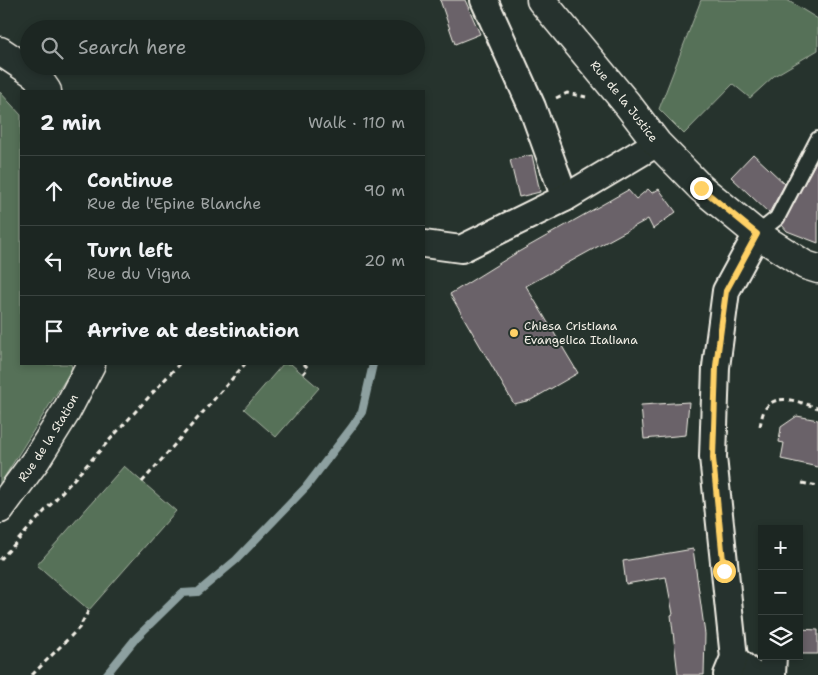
<!DOCTYPE html>
<html lang="en">
<head>
<meta charset="utf-8">
<style>
	:root { --surface:#1c2622; --page:#29322f; --text:#f1f3f6; --muted:#a0a5a5; --line:#3a4340 }
	body { margin:0; font-family:"Shantell Sans",sans-serif; background:var(--page); color:var(--text) }
	.controls { position:absolute; right:15px; bottom:15px; display:grid; overflow:hidden; border-radius:0px; box-shadow:0 2px 8px #0003 }
	.controls button { width:45px; height:45px; display:grid; place-items:center; padding:0; border:0; border-bottom:1px solid var(--line); background:var(--surface); color:var(--text); font:25px sans-serif }
	.stop { position:absolute; width:15px; height:15px; margin:-11px; border:4px solid #ffd166; border-radius:50%; background:#fff }
	.stop.end { background:#ffd166; border-color:#fff; box-shadow:0 1px 5px #0008 }
	.list { margin:0; padding:0; list-style:none }
	h2 { display:flex; justify-content:space-between; align-items:center; height:65px; margin:0; padding:0 20px; font-size:21px }
	h2 small { font-size:16px; font-weight:400; color:var(--muted) }
	.list li { display:grid; grid-template-columns:32px 1fr auto; gap:15px; align-items:center; box-sizing:border-box; height:70px; padding:0 20px; border-top:1px solid var(--line) }
	.list b { display:block; font-size:19px; white-space:nowrap }
	.list p { margin:0; font-size:16px; white-space:nowrap; color:var(--muted) }
	.list em { font-size:16px; font-style:normal; color:var(--muted) }
	.icon { flex:none; width:28px; height:28px; fill:none; stroke:currentColor; stroke-width:2; stroke-linecap:round; stroke-linejoin:round }
	.map { position:relative; flex:none; width:818px; height:675px; overflow:hidden }
	.search { position:absolute; background:var(--surface); box-shadow:0 2px 8px #0003; left:20px; top:20px; width:405px; height:55px; display:flex; align-items:center; gap:12px; box-sizing:border-box; padding:0 18px; border-radius:28px; color:var(--muted); font-size:19px }
	.panel { position:absolute; background:var(--surface); box-shadow:0 2px 8px #0003; left:20px; top:90px; width:405px; height:275px; border-radius:0px }
	.map>svg:first-child { display:block }
</style>
</head>
<body>
<div class="map">
<svg width="818" height="675" viewBox="0 0 818 675">
	<rect width="100%" height="100%" fill="#26332d"/>
	<filter id="ink" filterUnits="userSpaceOnUse"><feTurbulence type="fractalNoise" baseFrequency=".02" numOctaves="2"/><feDisplacementMap in="SourceGraphic" scale="10" xChannelSelector="R" yChannelSelector="G"/><feConvolveMatrix kernelMatrix="1 2 1 2 8 2 1 2 1" color-interpolation-filters="sRGB"/></filter>
	<g filter="url(#ink)">
		<!-- green -->
		<g fill="#567158" stroke="#a5b1a0">
			<path d="M701 0H787L818 19V50L774 76 750 98 733 84 684 134 659 109Z"/>
			<path d="M0 92 21 115V364H71L72 369 0 484Z"/>
			<path d="M283 364H291L319 388 276 437 244 409Z"/>
			<path d="M124 466 176 511 89 610 37 565Z"/>
		</g>
		<g fill="none" stroke-linecap="round" stroke-linejoin="round">
			<!-- stream -->
			<path stroke="#8da0a0" stroke-width="8" d="M106 675 136 638 182 593 198 592 236 560 306 487 352 427 362 412 373 364"/>
		</g>
		<!-- building -->
		<g fill="#6b6269" stroke="#f4f1e8">
			<path d="M440 0H465L480 34 455 44Z"/>
			<path d="M753 154 785 184 769 213 731 177Z"/>
			<path d="M532 155 540 192 519 197 510 160Z"/>
			<path d="M818 158V243L787 231 782 225Z"/>
			<path d="M648 189 652 193 659 189 676 212 653 229 648 219 526 286 578 373 531 400 514 404 450 294 513 255 628 190 636 199Z"/>
			<path d="M689 402 686 435 644 439 641 405Z"/>
			<path d="M797 416 818 420V467L781 459 784 443 779 442 781 427Z"/>
			<path d="M693 549 705 634 704 675H678L671 615 673 614 666 577 626 584 623 561Z"/>
			<path d="M799 629 818 630V654H799Z"/>
		</g>
		<g fill="none" stroke-linecap="round" stroke-linejoin="round">
			<!-- service casing -->
			<g stroke="#f4f1e8" stroke-width="18">
				<path id="service" d="M757 234 777 218 818 139"/>
			</g>
			<!-- minor casing -->
			<g stroke="#f4f1e8" stroke-width="30">
				<g id="minor">
					<path d="M484 0 532 107 565 198"/>
					<path d="M424 244 461 249 565 198 657 143"/>
					<path d="M734 658 753 675"/>
					<path d="M727 675 734 658 713 457 716 367 726 291 757 234"/>
					<path d="M772 675 773 656"/>
				</g>
			</g>
			<!-- tertiary casing -->
			<g stroke="#f4f1e8" stroke-width="31">
				<g id="tertiary">
					<path id="s1" d="M541 0 628 105 657 143 701 188 757 234 805 265 818 269"/>
				</g>
			</g>
			<!-- secondary casing -->
			<g stroke="#f4f1e8" stroke-width="31">
				<g id="secondary">
					<path d="M0 51 36 75 47 91"/>
					<path id="s2" d="M0 509 36 460 66 412 91 364"/>
				</g>
			</g>
			<!-- path -->
			<g stroke="#f4f1e8" stroke-width="3" stroke-dasharray="5 4" stroke-linecap="butt">
				<path d="M556 98 567 93 586 97"/>
				<path d="M303 374 308 368 304 364"/>
				<path d="M760 426C761 422 762 415 764 411 775 390 801 403 818 408"/>
				<path d="M142 482 245 364"/>
				<path d="M802 483 818 486"/>
				<path d="M0 560 179 364"/>
				<path d="M32 675 79 628 89 610"/>
			</g>
			<!-- service -->
			<use href="#service" stroke="#26332d" stroke-width="14"/>
			<!-- minor -->
			<use href="#minor" stroke="#26332d" stroke-width="26"/>
			<!-- tertiary -->
			<use href="#tertiary" stroke="#26332d" stroke-width="28"/>
			<!-- secondary -->
			<use href="#secondary" stroke="#26332d" stroke-width="28"/>
		</g>
	</g>
	<g fill="none" stroke-linecap="round" stroke-linejoin="round" filter="url(#ink)">
		<!-- route -->
		<path stroke="#ffd166" stroke-width="6" d="M701 188 757 234 726 291 716 366 713 458 724 571"/>
	</g>
	<!-- markers -->
	<circle fill="#ffd166" stroke="#26332d" stroke-width="2" cx="514" cy="333" r="5"/>
	<g text-anchor="middle" stroke-width="4" stroke-linejoin="round" paint-order="stroke">
		<!-- street labels -->
		<g font-size="12" fill="#f4f1e8" stroke="#26332d">
			<text dy="4" stroke="none"><textPath href="#s1" startOffset="131">Rue de la Justice</textPath></text>
			<text dy="4" stroke="none"><textPath href="#s2" startOffset="86">Rue de la Station</textPath></text>
		</g>
		<!-- poi labels -->
		<g font-size="12" fill="#f4f1e8" stroke="#26332d" text-anchor="start">
			<text x="524" y="330">Chiesa Cristiana<tspan x="524" dy="14">Evangelica Italiana</tspan></text>
		</g>
	</g>
</svg>
<div class="controls">
<button>+</button>
<button>−</button>
<button><svg class="icon" aria-label="layers" viewBox="0 0 24 24"><path d="M12 4l9 5-9 5-9-5zM3 14l9 5 9-5"/></svg></button>
</div>
<div class="stop" style="left:724px;top:571px"></div>
<div class="stop end" style="left:701px;top:188px"></div>
<div class="search"><svg class="icon" aria-label="search" viewBox="0 0 24 24"><circle cx="10" cy="10" r="6"/><path d="M15 15l6 6"/></svg>Search here</div>
<section class="panel">
<h2>2 min<small>Walk · 110 m</small></h2>
<ul class="list">
<li><svg class="icon" aria-label="ahead" viewBox="0 0 24 24"><path d="M12 20V5M6 11l6-6 6 6"/></svg><div><b>Continue</b><p>Rue de l'Epine Blanche</p></div><em>90 m</em></li>
<li><svg class="icon" aria-label="left" viewBox="0 0 24 24"><path d="M17 20v-9H6M10 6l-5 5 5 5"/></svg><div><b>Turn left</b><p>Rue du Vigna</p></div><em>20 m</em></li>
<li><svg class="icon" aria-label="arrive" viewBox="0 0 24 24"><path d="M6 21V4h12l-3 4 3 4H6"/></svg><div><b>Arrive at destination</b></div></li>
</ul>
</section>
</div>
</body>
</html>
